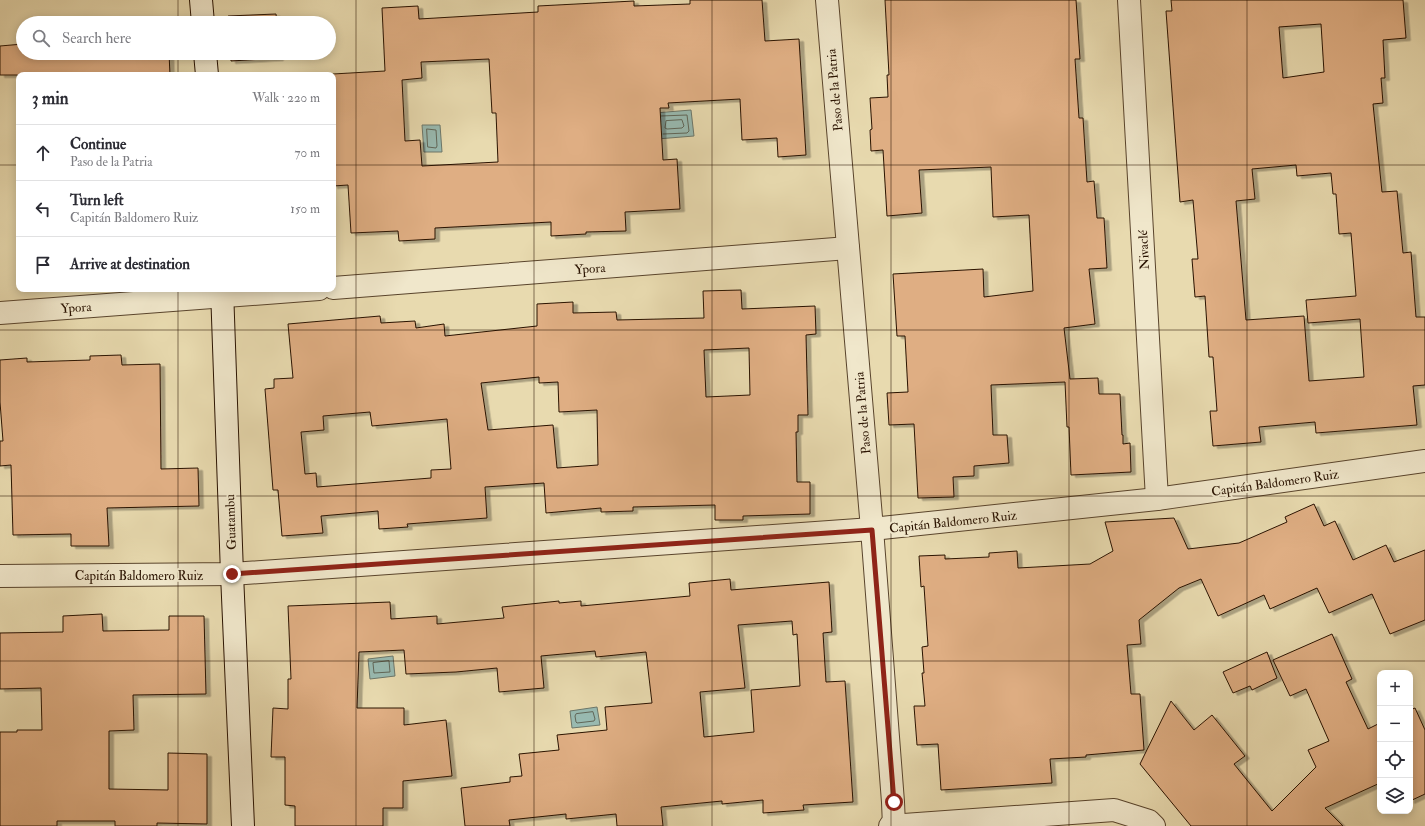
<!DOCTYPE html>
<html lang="en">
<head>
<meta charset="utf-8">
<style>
	:root { --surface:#fff; --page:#f2f2f3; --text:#2b2b33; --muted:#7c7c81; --line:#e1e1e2 }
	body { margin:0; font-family:"IM FELL Double Pica",serif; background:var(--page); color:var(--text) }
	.controls { position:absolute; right:12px; bottom:12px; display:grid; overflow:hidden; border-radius:8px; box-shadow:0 2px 10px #0003 }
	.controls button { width:36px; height:36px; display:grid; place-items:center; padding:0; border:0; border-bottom:1px solid var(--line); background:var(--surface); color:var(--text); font:20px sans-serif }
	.stop { position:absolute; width:12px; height:12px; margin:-9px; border:3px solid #8f2418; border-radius:50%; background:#fff }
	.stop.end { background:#8f2418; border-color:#fff; box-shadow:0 1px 4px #0008 }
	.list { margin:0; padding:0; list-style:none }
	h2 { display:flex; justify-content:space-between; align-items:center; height:52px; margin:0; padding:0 16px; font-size:17px }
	h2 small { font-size:13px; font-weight:400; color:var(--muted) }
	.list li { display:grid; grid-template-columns:26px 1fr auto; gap:12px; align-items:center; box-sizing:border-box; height:56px; padding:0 16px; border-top:1px solid var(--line) }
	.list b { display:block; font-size:15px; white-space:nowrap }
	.list p { margin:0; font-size:13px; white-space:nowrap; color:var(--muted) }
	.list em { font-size:13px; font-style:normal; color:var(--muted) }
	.icon { flex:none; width:22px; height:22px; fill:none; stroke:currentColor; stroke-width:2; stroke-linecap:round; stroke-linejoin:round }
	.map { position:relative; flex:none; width:1425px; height:826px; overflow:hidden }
	.search { position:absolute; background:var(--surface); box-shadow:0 2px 10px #0003; left:16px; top:16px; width:320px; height:44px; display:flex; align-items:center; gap:10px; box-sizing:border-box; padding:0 14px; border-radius:22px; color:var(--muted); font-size:15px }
	.panel { position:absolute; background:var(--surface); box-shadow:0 2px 10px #0003; left:16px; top:72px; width:320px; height:220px; border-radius:8px }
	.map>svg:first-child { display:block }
</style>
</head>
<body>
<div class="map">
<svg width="1425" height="826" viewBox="0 0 1425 826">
	<defs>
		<filter id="shadow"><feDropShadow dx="4.5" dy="2.5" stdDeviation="0" flood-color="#0004"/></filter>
	</defs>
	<rect width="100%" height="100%" fill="#e8daaf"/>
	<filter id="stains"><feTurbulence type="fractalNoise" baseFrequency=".005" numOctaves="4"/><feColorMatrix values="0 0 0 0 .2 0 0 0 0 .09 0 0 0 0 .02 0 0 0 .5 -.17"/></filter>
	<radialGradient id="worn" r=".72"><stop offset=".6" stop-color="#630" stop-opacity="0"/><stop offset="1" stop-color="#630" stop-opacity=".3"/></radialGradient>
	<!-- water -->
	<g fill="#98bab1" stroke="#6c776a">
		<path d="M691 110 694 136 657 139 655 113Z"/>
		<path d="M422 125H440L442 152H424Z"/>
		<path d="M393 656 395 676 370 679 368 659Z"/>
		<path d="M597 707 600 725 572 728 570 711Z"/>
	</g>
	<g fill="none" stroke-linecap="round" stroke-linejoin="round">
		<!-- shore -->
		<g stroke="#606658" stroke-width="1">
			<path d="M661 116 687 115 689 131 687 133 663 134"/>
			<path d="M682 120 684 126 682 128 667 129 665 128 666 121Z"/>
			<path d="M427 129 436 130 437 146 436 148 428 147Z"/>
			<path d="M389 661 390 672 374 673 373 663Z"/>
			<path d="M593 712 595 719 594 721 577 723 576 722 575 716 576 714Z"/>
		</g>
	</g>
	<!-- building -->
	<g fill="#dfae83" stroke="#291200" fill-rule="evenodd" filter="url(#shadow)">
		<path d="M690 0H762L765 41 799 39 806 155 778 157 777 138 742 140 740 99 668 103 669 108H660L663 160 677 159 680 209 625 212 626 231 586 232V234L551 236V222L435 228V239L399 241 398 231 351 233 348 185 333 186V74L385 71 382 8 418 6 419 19 538 12V6L634 1V6L690 4ZM489 59 492 113H496L498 162 422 166 420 140 405 141 402 80 422 78 421 62Z"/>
		<path d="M885 0H1076L1080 59H1075L1079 118H1083L1087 182 1094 181 1097 218H1104L1107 268 1089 269 1095 324 1064 328 1070 379 1098 378 1099 394H1120L1122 435H1123V444L1130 443 1131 472 1071 475 1069 427H1067L1065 382 991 385 993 435H1007L1009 463 974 466V476L953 477 954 497 918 498 914 424 889 425 887 393 908 392 905 336H897L893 274 983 269 984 297 1033 291 1029 215 993 217 991 167 919 170 922 213 887 216 883 150 871 151 870 130 872 129 870 98 888 97 887 75H889Z"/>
		<path d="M1171 0H1403L1406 38 1383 40 1385 78H1381L1383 103 1373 104 1382 192 1397 191 1403 253 1411 252 1416 317H1425V385L1413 386 1417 425 1316 433 1315 422 1259 427 1261 442 1213 446 1210 411H1217L1213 357H1209L1205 296 1195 297 1192 259H1198L1193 200 1180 202 1166 11H1172ZM1321 24 1324 72 1283 78 1279 27ZM1296 165 1297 176 1331 173 1333 194H1336L1339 234 1351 233 1356 296 1306 300 1308 323 1360 319 1364 377 1309 381 1304 316 1246 320 1236 201 1255 199 1252 169Z"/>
		<path d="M276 14 277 23H229L228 16Z"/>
		<path d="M167 20 168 23H126Z"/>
		<path d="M23 44V53H169L170 75H0V46Z"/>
		<path d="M231 53H279V58L231 61Z"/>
		<path d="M741 290 742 309 815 306 816 334 806 335 808 415H798V432H796L797 482H810V514L743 516V520H715V505L633 507V511L601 512V508L546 513 544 483 485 487 487 518 407 524 408 527 379 529 378 511 321 516 323 533 282 536 278 490H273L265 389 274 388V379L293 378 288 324 380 316 381 323 415 321 416 328 444 324 445 336 537 326V304L573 302V313L616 312 617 320 704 318 703 291ZM749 348 750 395 706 397 704 350ZM539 377V383L558 382 559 412 597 410 598 465 557 468 553 425 488 430 481 383ZM370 412 372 426 447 419 451 469 431 470V478L317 487 316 473 305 474 301 432 324 430 323 416Z"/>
		<path d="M121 355 122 365 160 364 161 469 198 468 199 506 107 508 109 546H71V534L13 535 11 465 0 466V441H3L0 402V360L27 358V362L90 360V356Z"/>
		<path d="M1314 504 1324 526 1335 521 1353 560 1386 545 1394 562 1425 550V620L1390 634 1372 594 1329 613 1317 588 1270 609 1264 595 1218 616 1201 579 1179 588 1139 620 1141 644 1127 645 1131 694H1140L1144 750 1086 755V757L1050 759 1052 783 941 790 938 744 917 745 914 706H925L922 673H924L922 647 928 646 924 586 921 587 919 556 945 555V559L989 557V553L1017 551 1018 568 1090 564 1113 551 1105 522 1174 518 1188 549 1239 543 1287 522 1285 517Z"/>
		<path d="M730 579 731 590 829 582 832 632 823 633 826 682 845 681 853 802 803 805 804 810 763 813V800L722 804V801L661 807 663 826H617L616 814 566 819V814L509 820 510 826H465L461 788 510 782V777L522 776 519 754 559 750 557 735 607 730 605 707 652 703 646 652 596 657 595 651 541 656 544 688 499 692 497 668 456 672 406 674 404 650 359 652 357 708H404V725L446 720 452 776 403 781V808H383V826H295V806L285 805V757H271L273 708 288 709V679H291L288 606 390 602 391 619 437 616V624L504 618 502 607 559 601V603L581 601V606L690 596 689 583ZM792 621 793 635 797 634 800 686 751 690 754 732 704 737 700 692 745 688 738 625Z"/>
		<path d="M102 614 103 631 169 630V616H204L206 694 133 695 134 730 109 731V789L168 790V753L207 754V824L157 823V826H115V821H57V826H0V732H17V730H42L41 688 0 689V633L63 632V616Z"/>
		<path d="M1332 634 1352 679 1346 682 1368 729 1380 723V783L1325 808 1343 826H1191L1140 764 1171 701 1194 730 1212 715 1245 756 1234 764 1272 811 1316 767 1308 750 1329 741 1306 689 1290 696 1273 660Z"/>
		<path d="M1267 652 1277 678 1252 690 1250 686 1233 693 1223 672Z"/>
		<path d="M1415 708 1425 730V794L1410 801V710Z"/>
	</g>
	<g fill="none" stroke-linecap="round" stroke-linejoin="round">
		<!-- street casing -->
		<g stroke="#59442c" stroke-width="24">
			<g id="street">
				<path d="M827 0 872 529 893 802 894 826"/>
				<path d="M1129 0 1157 499"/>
				<path d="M333 288 848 248"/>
				<path d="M0 313 319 289"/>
				<path d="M0 576 232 574 872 529 1157 499 1425 461"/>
				<path d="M890 826 1114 810 1149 821 1154 826"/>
			</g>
		</g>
		<!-- secondary casing -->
		<g stroke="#291200" stroke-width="24">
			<g id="secondary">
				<path d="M201 0 203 23"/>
				<path d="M205 53 207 75"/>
				<path d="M222 289 232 574 243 826"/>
			</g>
		</g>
		<!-- street -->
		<use href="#street" stroke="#f0e7cb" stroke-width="22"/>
		<!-- secondary -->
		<use href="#secondary" stroke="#f0e7cb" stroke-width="22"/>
	</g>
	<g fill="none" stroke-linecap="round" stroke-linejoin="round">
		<!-- route -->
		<path stroke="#8f2418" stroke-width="5" d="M232 574 872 530 894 802"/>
	</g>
	<!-- grid -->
	<path fill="none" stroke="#291200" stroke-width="1" stroke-opacity="0.55" d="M178 0V23M356 0V826M534 0V826M712 0V826M891 0V826M1069 0V826M1247 0V826M178 53V75M0 165H19M333 165H1425M178 289V826M0 330H1425M0 496H1425M0 661H1425"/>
	<g text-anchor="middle" stroke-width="4" stroke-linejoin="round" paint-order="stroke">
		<!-- street labels -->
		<g font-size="13" fill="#291200" stroke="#f0e7cb">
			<text transform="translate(834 90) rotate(-95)" y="5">Paso de la Patria</text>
			<text transform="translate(1143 250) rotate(-93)" y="5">Nivaclé</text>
			<text transform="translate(590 268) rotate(-4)" y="5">Ypora</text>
			<text transform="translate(76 307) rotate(-4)" y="5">Ypora</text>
			<text transform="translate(862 413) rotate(-95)" y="5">Paso de la Patria</text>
			<text transform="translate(1275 482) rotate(-8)" y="5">Capitán Baldomero Ruiz</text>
			<text transform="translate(953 521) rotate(-6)" y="5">Capitán Baldomero Ruiz</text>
			<text transform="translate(230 522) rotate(-92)" y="5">Guatambu</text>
			<text x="139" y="580">Capitán Baldomero Ruiz</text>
		</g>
	</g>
	<rect width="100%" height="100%" filter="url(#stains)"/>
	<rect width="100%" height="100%" fill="url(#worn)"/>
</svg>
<div class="controls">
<button>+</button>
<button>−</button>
<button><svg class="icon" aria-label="locate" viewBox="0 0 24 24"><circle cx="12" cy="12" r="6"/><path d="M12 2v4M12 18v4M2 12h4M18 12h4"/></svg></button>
<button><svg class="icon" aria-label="layers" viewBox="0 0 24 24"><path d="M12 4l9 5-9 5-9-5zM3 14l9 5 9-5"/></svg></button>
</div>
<div class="stop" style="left:894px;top:802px"></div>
<div class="stop end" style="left:232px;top:574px"></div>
<div class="search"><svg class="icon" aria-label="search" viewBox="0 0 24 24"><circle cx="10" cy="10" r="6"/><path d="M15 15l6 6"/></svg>Search here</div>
<section class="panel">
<h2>3 min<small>Walk · 220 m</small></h2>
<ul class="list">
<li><svg class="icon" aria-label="ahead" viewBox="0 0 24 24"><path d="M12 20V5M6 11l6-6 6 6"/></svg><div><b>Continue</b><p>Paso de la Patria</p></div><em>70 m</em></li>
<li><svg class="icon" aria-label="left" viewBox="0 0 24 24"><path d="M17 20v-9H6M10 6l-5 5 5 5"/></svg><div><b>Turn left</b><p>Capitán Baldomero Ruiz</p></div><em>150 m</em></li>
<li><svg class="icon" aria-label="arrive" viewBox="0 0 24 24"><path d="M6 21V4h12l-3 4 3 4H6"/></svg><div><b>Arrive at destination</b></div></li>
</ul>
</section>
</div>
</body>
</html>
